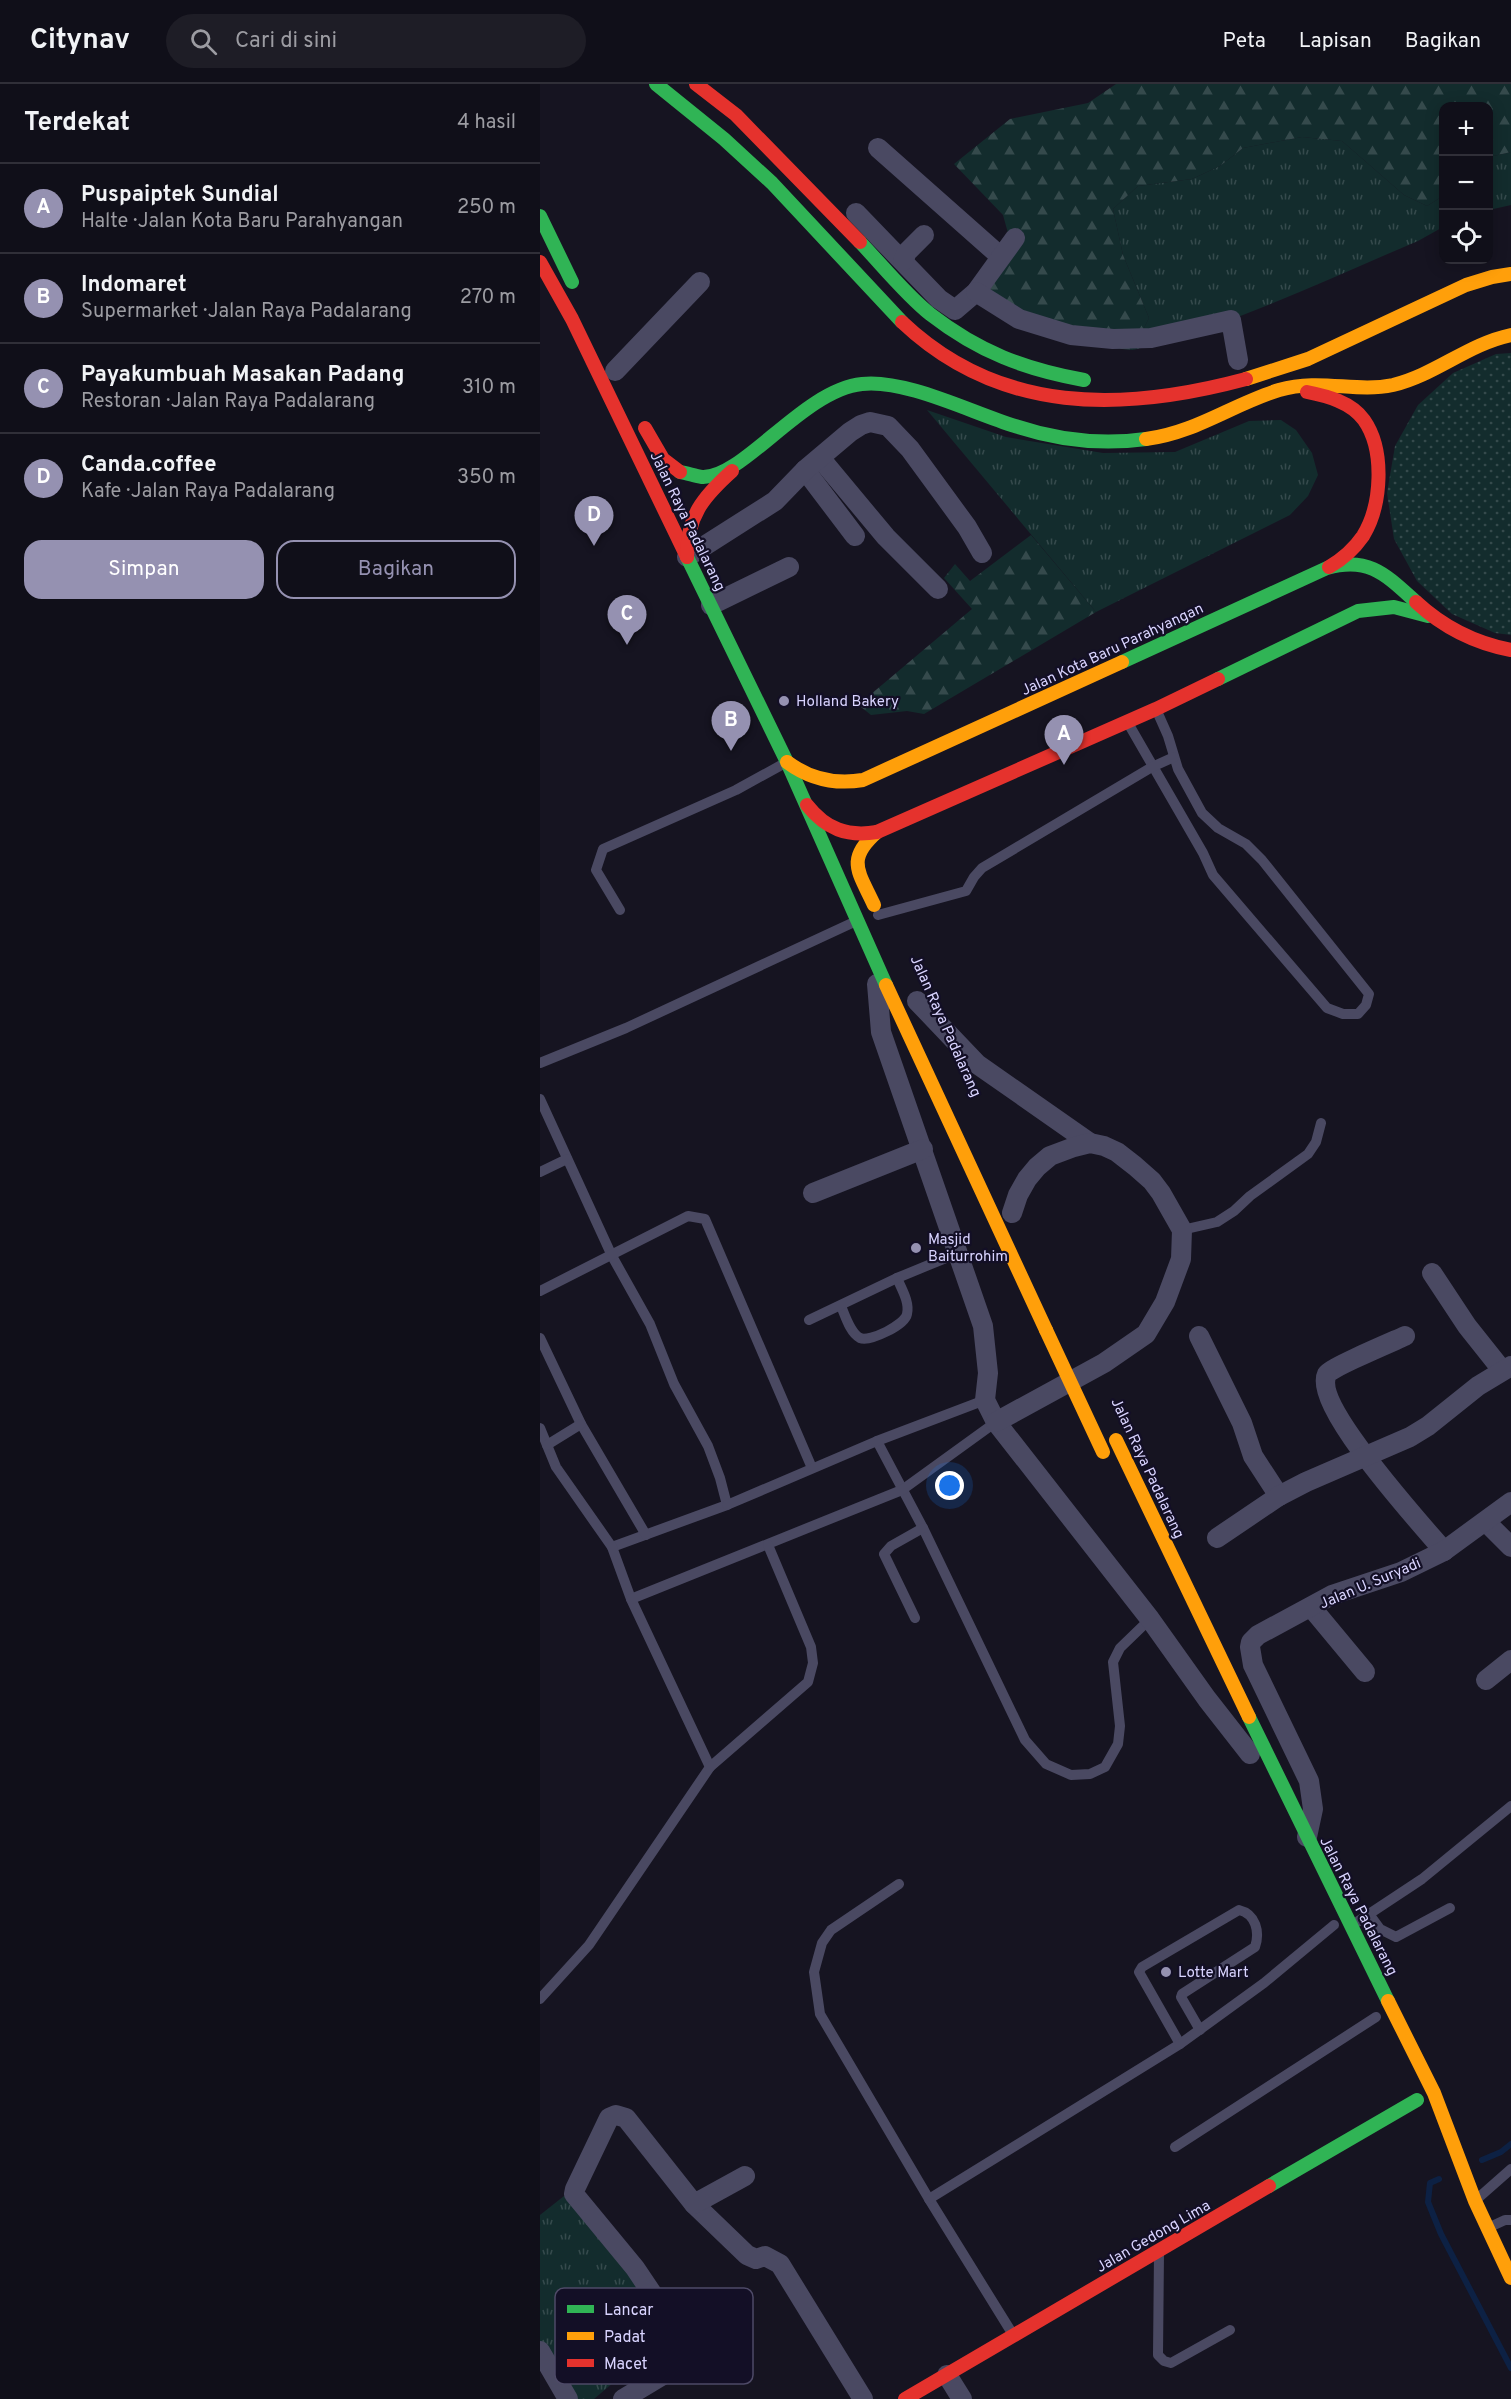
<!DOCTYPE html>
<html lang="id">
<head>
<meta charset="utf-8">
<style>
	:root { --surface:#100f19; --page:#1e1d26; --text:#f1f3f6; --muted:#9c9ca2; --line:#302f38; --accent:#9591b1 }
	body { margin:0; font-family:Overpass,sans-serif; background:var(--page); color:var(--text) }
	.controls { position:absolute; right:18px; top:18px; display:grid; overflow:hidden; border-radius:12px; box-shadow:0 3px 15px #0003 }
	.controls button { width:54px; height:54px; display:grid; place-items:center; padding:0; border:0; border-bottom:2px solid var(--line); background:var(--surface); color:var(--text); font:30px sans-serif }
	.you { position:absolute; left:410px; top:1402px; width:21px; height:21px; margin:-15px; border:4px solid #fff; border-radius:50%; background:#1a73e8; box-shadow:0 0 0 9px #1a73e833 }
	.badge { display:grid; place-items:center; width:39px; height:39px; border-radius:50%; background:var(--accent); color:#fff; font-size:20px; font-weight:700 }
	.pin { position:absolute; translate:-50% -50px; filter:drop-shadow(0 2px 3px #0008) }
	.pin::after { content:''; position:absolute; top:32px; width:21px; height:18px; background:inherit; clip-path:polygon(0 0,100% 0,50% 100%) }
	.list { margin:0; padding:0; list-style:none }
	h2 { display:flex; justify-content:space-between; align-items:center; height:78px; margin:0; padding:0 24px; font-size:26px }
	h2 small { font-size:20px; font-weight:400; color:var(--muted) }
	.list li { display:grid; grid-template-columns:39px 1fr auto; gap:18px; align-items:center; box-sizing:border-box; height:90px; padding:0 24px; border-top:2px solid var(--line) }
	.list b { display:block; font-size:22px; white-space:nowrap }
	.list p { margin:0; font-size:20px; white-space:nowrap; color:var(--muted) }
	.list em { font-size:20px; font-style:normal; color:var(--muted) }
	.actions { display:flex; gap:12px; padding:18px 24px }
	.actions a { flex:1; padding:14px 0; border:2px solid var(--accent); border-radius:18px; text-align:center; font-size:21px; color:var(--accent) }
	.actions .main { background:var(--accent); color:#fff }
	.icon { flex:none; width:33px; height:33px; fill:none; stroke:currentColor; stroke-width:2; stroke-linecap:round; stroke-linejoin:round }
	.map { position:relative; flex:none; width:971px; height:2315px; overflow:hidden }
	header { display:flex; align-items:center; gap:36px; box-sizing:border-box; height:84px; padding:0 30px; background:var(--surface); border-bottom:2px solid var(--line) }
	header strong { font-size:28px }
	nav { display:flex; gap:33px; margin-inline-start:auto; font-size:21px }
	.search { width:420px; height:54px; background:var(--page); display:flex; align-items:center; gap:15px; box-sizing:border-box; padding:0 21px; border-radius:33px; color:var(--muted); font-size:22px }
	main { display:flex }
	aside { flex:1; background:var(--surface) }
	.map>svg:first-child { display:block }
</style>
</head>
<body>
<header>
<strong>Citynav</strong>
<div class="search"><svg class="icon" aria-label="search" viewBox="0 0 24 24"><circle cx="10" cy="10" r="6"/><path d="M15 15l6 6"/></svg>Cari di sini</div>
<nav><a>Peta</a><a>Lapisan</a><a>Bagikan</a></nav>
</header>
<main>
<aside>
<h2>Terdekat<small>4 hasil</small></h2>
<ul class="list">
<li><span class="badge">A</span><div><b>Puspaiptek Sundial</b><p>Halte · Jalan Kota Baru Parahyangan</p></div><em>250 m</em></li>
<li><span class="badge">B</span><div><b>Indomaret</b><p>Supermarket · Jalan Raya Padalarang</p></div><em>270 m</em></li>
<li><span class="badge">C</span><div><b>Payakumbuah Masakan Padang</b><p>Restoran · Jalan Raya Padalarang</p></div><em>310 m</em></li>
<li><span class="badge">D</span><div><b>Canda.coffee</b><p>Kafe · Jalan Raya Padalarang</p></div><em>350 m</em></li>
</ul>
<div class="actions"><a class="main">Simpan</a><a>Bagikan</a></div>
</aside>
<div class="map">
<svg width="971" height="2315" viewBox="0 0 971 2315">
	<defs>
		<pattern id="grass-tufts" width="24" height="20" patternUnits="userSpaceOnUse" patternTransform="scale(1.5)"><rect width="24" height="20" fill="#132c2d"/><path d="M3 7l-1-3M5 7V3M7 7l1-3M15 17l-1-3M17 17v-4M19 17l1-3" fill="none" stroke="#354a4c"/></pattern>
		<pattern id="forest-firs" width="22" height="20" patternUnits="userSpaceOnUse" patternTransform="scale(1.5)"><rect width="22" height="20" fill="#132c2d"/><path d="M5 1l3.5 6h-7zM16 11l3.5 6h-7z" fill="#354a4c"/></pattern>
		<pattern id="park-dots" width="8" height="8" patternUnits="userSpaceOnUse" patternTransform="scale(1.5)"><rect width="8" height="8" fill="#132c2d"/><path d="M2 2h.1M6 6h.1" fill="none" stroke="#354a4c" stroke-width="1.8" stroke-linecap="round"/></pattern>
	</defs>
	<rect width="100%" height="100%" fill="#161421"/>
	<!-- grass -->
	<g fill="url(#grass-tufts)">
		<path d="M762 53 802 57 864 111 887 122 903 112V143L878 157C785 196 692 242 593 266L609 234 583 171 573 125 598 102 652 95 680 82 703 64Z"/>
		<path d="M971 68V121L949 126V73Z"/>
		<path d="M387 326 466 353 563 369 635 368 709 337 741 336 756 346 772 369 778 391 768 412 750 431 556 528Z"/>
		<path d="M24 2112 103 2208 121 2258 54 2315H28L0 2272V2131Z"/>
	</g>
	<!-- forest -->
	<g fill="url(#forest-firs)">
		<path d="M576 0H971V68L949 73 948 22H904L903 112 887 122 864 111 802 57 762 53 703 64 680 82 652 95 598 102 573 125 583 171 609 234 593 266 529 260 444 224 468 149 463 131 414 80 470 35 548 19Z"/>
		<path d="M491 451 556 528 384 630 367 627 331 631 321 623 330 611 432 525 404 494 415 480 430 497Z"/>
	</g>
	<!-- park -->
	<path fill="url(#park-dots)" d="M971 269V551L955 549 912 530 877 497 854 455 847 409 855 362 878 321 913 289 956 270Z"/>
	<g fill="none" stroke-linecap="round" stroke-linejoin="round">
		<!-- stream -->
		<g stroke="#0d2144" stroke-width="6">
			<path d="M942 2076 961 2068 971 2060"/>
			<path d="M899 2095 890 2099 888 2118 901 2150 971 2284"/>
		</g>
		<!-- lane -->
		<g stroke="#4a4962" stroke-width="10">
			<path d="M588 639 663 769 673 791 787 924 803 930H818L826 921 829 910 722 776 706 760 678 744 662 729 638 685 628 652 616 625"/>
			<path d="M80 826 56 786 63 765 196 706 245 679"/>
			<path d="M338 831 426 807 434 793 442 784 612 683 634 673"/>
			<path d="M0 979 86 944 312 839"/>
			<path d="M0 1015 72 1172 110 1240 134 1300 168 1362 180 1394 187 1421 72 1463"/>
			<path d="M0 1088 27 1075"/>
			<path d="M642 1146 677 1138 694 1127 710 1112 768 1070 776 1058 781 1039"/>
			<path d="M0 1207 148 1132 165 1135 272 1384"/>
			<path d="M301 1222C305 1231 310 1249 320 1254 330 1258 365 1241 367 1230 370 1218 361 1204 357 1194"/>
			<path d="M269 1236 357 1194 418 1169"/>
			<path d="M0 1254 41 1340 106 1451"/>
			<path d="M0 1344 16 1383 72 1463 91 1515 170 1683"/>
			<path d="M337 1357 383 1444 485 1656 506 1680 531 1691 550 1690 565 1683 578 1660 580 1642 573 1578 580 1564 610 1535"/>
			<path d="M7 1361 41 1340"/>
			<path d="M187 1421 337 1357 445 1316"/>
			<path d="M91 1515 362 1406 456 1338"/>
			<path d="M375 1534 344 1470 351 1462 383 1444"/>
			<path d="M359 1800 291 1846 282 1859 274 1888 280 1930 389 2115 472 2249"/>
			<path d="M829 1830 840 1845 856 1853 910 1824"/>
			<path d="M814 1840 882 1795 971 1722"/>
			<path d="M0 1915 49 1861 170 1683 268 1598 273 1579 271 1563 228 1461"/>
			<path d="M640 1960 599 1888 602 1883 699 1826C716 1830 720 1848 715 1863L642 1910 641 1913 660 1946"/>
			<path d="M635 2063 836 1933"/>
			<path d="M389 2115 640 1960 724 1899 794 1841"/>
			<path d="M937 2115 971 2085"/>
			<path d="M952 2142 965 2136H971"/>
			<path d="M619 2169 618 2271 624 2277 631 2279 690 2246"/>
		</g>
		<!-- street -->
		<g stroke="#4a4962" stroke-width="20">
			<path d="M338 64 460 172"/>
			<path d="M316 129 399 215 415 226 436 208 475 154"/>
			<path d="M363 177 367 168 384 151"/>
			<path d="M436 208 479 235 531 251 573 255 611 254 691 236 698 276"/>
			<path d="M75 287 160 198"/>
			<path d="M281 375 346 453 398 505"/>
			<path d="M265 386 315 452"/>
			<path d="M147 473 235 417 265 386 310 348 321 341 330 338 348 342 370 365 427 443 442 469"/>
			<path d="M171 521 249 483"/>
			<path d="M337 900 341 948 443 1242 448 1289 445 1316 456 1338 610 1535 667 1615 710 1670"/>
			<path d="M377 917 437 980 550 1059"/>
			<path d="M273 1109 383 1065"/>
			<path d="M892 1189 927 1242 962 1286"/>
			<path d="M659 1252 702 1339 713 1372 739 1412"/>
			<path d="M865 1252C854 1257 790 1284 787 1290 772 1321 882 1441 904 1467"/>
			<path d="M456 1338 564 1279 606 1250 625 1218 641 1175 642 1146 621 1109 612 1097 595 1082 577 1068 564 1062 550 1059 534 1063 510 1072 497 1083 487 1095 478 1111 472 1129"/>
			<path d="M946 1438 971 1463"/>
			<path d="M677 1454 739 1412 766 1398 870 1353 888 1342 938 1302 971 1282"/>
			<path d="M771 1523 825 1588"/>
			<path d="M946 1596 971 1576"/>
			<path d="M767 1753 773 1725 769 1697 713 1581 710 1563 711 1558 718 1551 792 1511 861 1488 904 1467 971 1418"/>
			<path d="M154 2120 207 2171 216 2175 225 2172 240 2180 323 2315"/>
			<path d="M0 2267 28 2315"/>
			<path d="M407 2291 422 2315"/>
			<path d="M83 2315 143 2279 149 2271 150 2266 95 2184 34 2110 35 2105 69 2034 76 2031 86 2034 154 2120 205 2092"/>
		</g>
		<!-- fast -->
		<g stroke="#30b455" stroke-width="14">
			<path d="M116 0 184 55 232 99 362 238"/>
			<path d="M0 132 32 198"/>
			<path d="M320 158C341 180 366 211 390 230 439 268 484 285 544 296"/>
			<path d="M140 388C147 389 155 392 162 393 203 395 263 306 322 300 366 295 432 329 475 342 517 356 562 361 606 355"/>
			<path d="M147 473 247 678 346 901"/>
			<path d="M582 578 787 484C829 472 846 491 876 518"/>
			<path d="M678 595 818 527 854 523 888 532"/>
			<path d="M709 1633 848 1917"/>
			<path d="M729 2102 877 2016"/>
		</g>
		<!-- slow -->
		<g stroke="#ff9f0a" stroke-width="14">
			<path d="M706 295 768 275 926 201 952 193 971 190"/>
			<path d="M606 355C655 349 693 320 739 306 781 294 815 309 853 301 895 291 928 260 971 251"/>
			<path d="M247 678C270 695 294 701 323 696L582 578"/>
			<path d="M334 821C319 788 305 776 337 748"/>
			<path d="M346 901 506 1246"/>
			<path d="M576 1356 709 1633"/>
			<path d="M848 1917 894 2009 935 2117 971 2194"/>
		</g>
		<!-- jam -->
		<g stroke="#e5322d" stroke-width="14">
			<path d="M156 0 196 31 320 158"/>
			<path d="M0 178 32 235 147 473"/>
			<path d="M362 238C460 331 583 328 706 295"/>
			<path d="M767 308C787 312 811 318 824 336 845 366 842 421 823 452 814 465 803 475 789 483"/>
			<path d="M105 344 123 375 140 388"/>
			<path d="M147 473C147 432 163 413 192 387"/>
			<path d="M876 518C903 543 934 559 971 566"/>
			<path d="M267 721C286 745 307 753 337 748L616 625 678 595"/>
			<path d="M365 2315 729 2102"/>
		</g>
		<!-- slow-bridge -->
		<path stroke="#ff9f0a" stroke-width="14" d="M506 1246 563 1368"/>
	</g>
	<!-- markers -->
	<g fill="#9591b1" stroke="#130f26" stroke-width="2">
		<circle cx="244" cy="617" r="6"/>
		<circle cx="376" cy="1164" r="6"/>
		<circle cx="626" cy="1888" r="6"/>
	</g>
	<g text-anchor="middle" stroke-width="4.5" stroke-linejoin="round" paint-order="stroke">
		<!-- street labels -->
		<g font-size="15" fill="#d9d4ff" stroke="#130f26">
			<text transform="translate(148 437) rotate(64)" y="5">Jalan Raya Padalarang</text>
			<text transform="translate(572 565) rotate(-25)" y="5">Jalan Kota Baru Parahyangan</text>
			<text transform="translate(406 942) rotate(66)" y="5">Jalan Raya Padalarang</text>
			<text transform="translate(608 1384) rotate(65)" y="5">Jalan Raya Padalarang</text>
			<text transform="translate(830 1499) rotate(-23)" y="5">Jalan U. Suryadi</text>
			<text transform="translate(819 1822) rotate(63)" y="5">Jalan Raya Padalarang</text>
			<text transform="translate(613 2152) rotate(-30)" y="5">Jalan Gedong Lima</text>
		</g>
		<!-- poi labels -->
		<g font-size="15" fill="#d9d4ff" stroke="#130f26" text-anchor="start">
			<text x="256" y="622">Holland Bakery</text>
			<text x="388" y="1160">Masjid<tspan x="388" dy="17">Baiturrohim</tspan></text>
			<text x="638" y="1893">Lotte Mart</text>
		</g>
	</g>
	<!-- legend -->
	<rect x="15" y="2204" width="198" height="96" rx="9" fill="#130f26" stroke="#4e4a67" stroke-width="1.5"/>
	<rect x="27" y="2221" width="27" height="8" fill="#30b455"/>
	<rect x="27" y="2248" width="27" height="8" fill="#ff9f0a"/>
	<rect x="27" y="2275" width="27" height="8" fill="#e5322d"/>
	<g font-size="16" fill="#d9d4ff">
		<text x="64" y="2231">Lancar</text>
		<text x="64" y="2258">Padat</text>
		<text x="64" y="2285">Macet</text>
	</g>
</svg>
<div class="controls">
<button>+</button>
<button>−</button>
<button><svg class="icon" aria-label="locate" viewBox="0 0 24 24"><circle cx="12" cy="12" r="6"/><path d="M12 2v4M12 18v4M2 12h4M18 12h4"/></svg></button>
</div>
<div class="you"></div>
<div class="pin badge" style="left:524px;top:681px">A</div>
<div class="pin badge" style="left:191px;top:667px">B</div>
<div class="pin badge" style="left:87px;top:561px">C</div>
<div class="pin badge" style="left:54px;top:462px">D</div>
</div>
</main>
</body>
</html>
